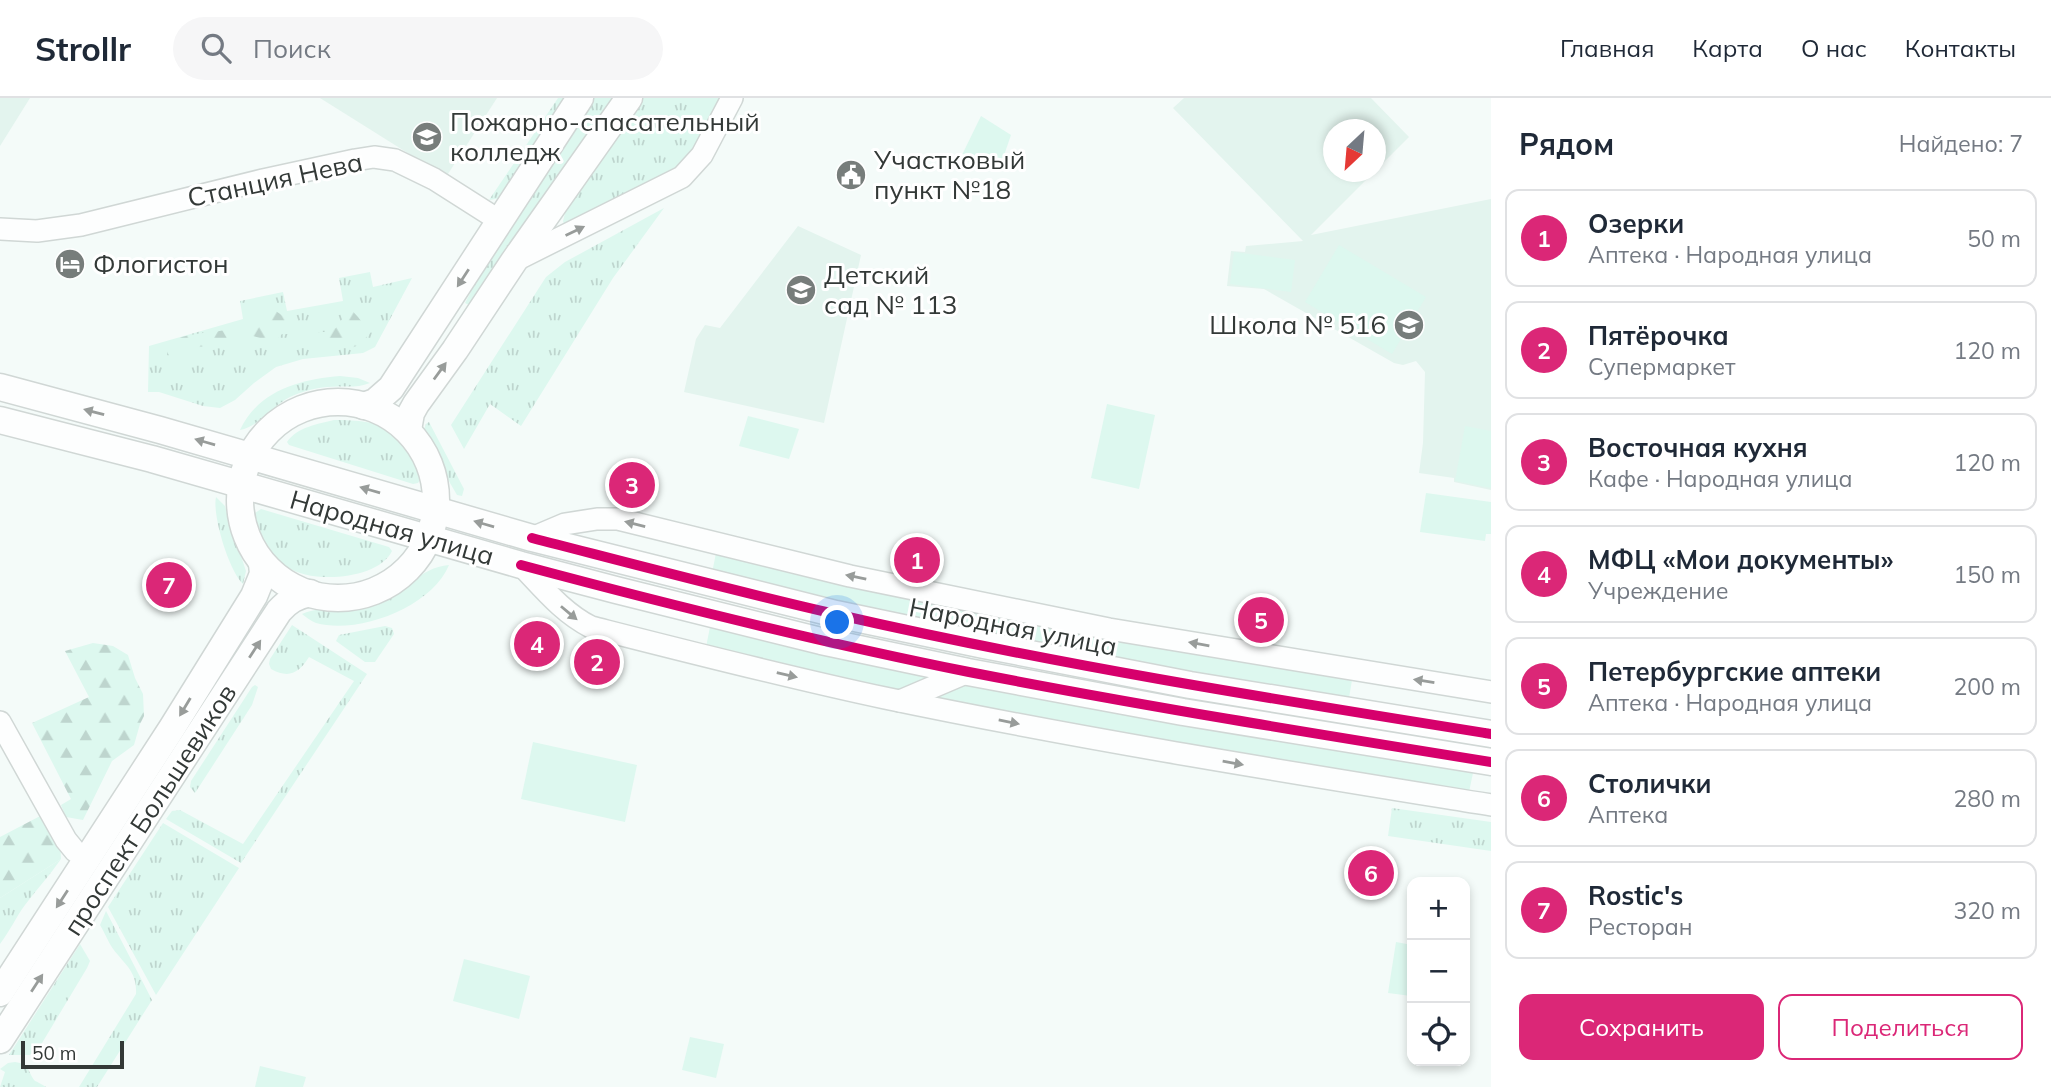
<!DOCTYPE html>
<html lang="ru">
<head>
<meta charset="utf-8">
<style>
	:root { --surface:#fff; --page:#f6f6f7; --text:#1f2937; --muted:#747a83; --line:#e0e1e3; --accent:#db2777 }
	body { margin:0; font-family:Mulish,sans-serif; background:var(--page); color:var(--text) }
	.controls { position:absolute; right:21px; bottom:21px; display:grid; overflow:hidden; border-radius:14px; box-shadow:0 4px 10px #0003 }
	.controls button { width:63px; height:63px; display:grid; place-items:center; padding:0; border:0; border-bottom:2px solid var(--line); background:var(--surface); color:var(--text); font:35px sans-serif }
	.compass { position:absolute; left:1323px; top:21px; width:63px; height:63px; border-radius:50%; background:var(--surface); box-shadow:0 4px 10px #0003; rotate:206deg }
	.scale { position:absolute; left:21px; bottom:18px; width:103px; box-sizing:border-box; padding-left:7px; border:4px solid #333937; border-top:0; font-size:19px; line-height:24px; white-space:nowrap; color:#333937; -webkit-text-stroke:5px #fff; paint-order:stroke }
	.you { position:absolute; left:838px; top:525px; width:24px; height:24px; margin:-18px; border:5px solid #fff; border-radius:50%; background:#1a73e8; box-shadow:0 0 0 10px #1a73e833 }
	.badge { display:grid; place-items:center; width:46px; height:46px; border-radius:50%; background:var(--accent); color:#fff; font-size:23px; font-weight:700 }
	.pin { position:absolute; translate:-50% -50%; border:4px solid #fff; box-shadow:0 2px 7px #0006 }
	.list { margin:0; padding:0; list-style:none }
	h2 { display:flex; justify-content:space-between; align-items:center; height:91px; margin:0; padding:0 28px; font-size:30px }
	h2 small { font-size:23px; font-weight:400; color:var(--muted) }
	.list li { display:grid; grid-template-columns:46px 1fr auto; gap:21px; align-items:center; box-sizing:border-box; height:98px; margin:0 14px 14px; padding:0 14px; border:2px solid var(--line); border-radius:14px }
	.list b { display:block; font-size:26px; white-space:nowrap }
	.list p { margin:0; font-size:23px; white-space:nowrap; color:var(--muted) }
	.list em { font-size:23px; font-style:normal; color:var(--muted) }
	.actions { display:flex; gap:14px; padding:21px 28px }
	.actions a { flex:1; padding:16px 0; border:2px solid var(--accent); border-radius:14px; text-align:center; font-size:24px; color:var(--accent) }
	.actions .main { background:var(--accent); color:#fff }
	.icon { flex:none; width:38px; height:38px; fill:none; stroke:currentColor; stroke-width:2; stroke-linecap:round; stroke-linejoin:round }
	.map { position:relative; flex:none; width:1491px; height:989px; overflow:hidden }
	header { display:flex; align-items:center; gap:42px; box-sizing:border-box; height:98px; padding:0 35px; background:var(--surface); border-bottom:2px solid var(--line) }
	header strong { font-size:33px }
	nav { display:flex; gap:38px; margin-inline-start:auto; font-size:24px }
	.search { width:490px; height:63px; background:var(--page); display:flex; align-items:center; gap:18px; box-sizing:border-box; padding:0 24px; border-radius:38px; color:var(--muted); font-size:26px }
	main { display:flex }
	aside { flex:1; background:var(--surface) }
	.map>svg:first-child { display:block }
</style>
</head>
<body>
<header>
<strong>Strollr</strong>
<div class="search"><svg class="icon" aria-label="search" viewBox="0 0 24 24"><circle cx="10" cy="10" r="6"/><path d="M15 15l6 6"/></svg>Поиск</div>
<nav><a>Главная</a><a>Карта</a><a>О нас</a><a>Контакты</a></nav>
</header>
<main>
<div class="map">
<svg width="1491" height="989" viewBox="0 0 1491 989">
	<defs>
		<pattern id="grass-tufts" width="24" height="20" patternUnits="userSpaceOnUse" patternTransform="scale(1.75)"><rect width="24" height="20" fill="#ddf8ef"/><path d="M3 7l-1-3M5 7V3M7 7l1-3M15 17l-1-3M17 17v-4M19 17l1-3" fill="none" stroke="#bed5ce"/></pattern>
		<pattern id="forest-firs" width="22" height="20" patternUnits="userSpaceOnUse" patternTransform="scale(1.75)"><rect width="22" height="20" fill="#ddf8ef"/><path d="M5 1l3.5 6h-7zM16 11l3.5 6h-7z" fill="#bed5ce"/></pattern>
	</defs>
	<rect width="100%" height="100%" fill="#f4fbf9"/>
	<!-- built -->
	<g fill="#e3f4ee">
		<path d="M0 0H30L0 48Z"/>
		<path d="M320 0H497L446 79Z"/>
		<path d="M1184 0H1371L1409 39 1376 72V32H1334V74H1374L1311 137 1491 101V392L1454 384V380L1419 375 1423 345 1425 274 1416 263 1403 267 1394 265 1264 191 1227 188 1231 153 1245 154 1246 148 1303 143 1173 10Z"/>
		<path d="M798 128 861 157 824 325 684 294 696 241 705 227 720 230Z"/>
	</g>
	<!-- grass -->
	<g fill="url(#grass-tufts)">
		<path d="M558 0H569L502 100 489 102Z"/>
		<path d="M594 0H618L471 208 465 205 492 153Z"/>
		<path d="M642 0H721L694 50 674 73 566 127 564 126 563 123 565 115 617 33Z"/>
		<path d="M664 110 613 180 521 328 490 306 464 351 451 327 546 179 565 164Z"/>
		<path d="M370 174 373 189 412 180 375 249 363 255 303 261 276 269 254 285 235 302 220 310 203 308 159 294H148L149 248 243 221 240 203 283 194 287 213 343 203 339 180Z"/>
		<path d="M340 278 358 280 370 285C355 291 342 287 327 289 315 290 300 294 290 299 272 308 260 328 240 332 258 293 300 281 340 278Z"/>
		<path d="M334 322C385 322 399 330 420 377V382L418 385 413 386 289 347 287 344C297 329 318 326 334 322Z"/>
		<path d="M429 324 464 391 462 398 457 397 450 385 424 331 426 326Z"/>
		<path d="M216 399 225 408 232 434 243 464 246 473 243 486C229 473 212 417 216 399Z"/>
		<path d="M261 411 389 449 392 453C378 482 311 486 287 469 270 457 261 438 255 419V415Z"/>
		<path d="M449 467C432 509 358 537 316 525 311 523 306 519 302 516 325 506 353 514 377 506 404 497 419 469 449 467Z"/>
		<path d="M292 527 367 576 241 765 166 721 172 713 180 712 243 746 354 583 309 559C299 575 289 581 271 571L269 566 270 561Z"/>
		<path d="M385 528 392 530 394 536 375 564H365L336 543 339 537Z"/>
		<path d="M255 587 258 589 252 607 195 695 190 689 191 683 252 589Z"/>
		<path d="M1392 710 1491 724V753L1388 738Z"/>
		<path d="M163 725 239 770 156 897 108 809Z"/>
		<path d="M61 761C50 777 37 791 25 807 16 819 10 833 0 846V800Z"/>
		<path d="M106 813 152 902 97 989H79L136 896C137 877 129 870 118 857 110 849 106 837 100 827Z"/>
		<path d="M80 846 90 863 87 870 36 955 34 957H9Z"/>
		<path d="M15 964C30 966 27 973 35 983 36 983 45 988 46 989H0L5 974 0 971 8 965Z"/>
	</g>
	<!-- forest -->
	<g fill="url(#forest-firs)">
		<path d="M270 209 296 227 294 233 290 236H282L270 250H265L260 240 253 238 227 247 225 250C216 252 206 246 197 250 188 255 184 264 174 268L167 257 168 247C172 245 177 241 182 239 200 233 220 236 237 228 252 222 252 213 270 209Z"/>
		<path d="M342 209C357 211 358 224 370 230L371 234C354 253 354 252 330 245 325 244 318 246 313 245L312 239 317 234C326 235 339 232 342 221 342 217 341 213 342 209Z"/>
		<path d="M93 545 113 548 128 557 135 580 143 596 144 618 140 626 134 647 112 663 83 722 66 719 61 707 71 701 32 625 89 599 65 553Z"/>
		<path d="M44 716 60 738 61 761 0 800V739Z"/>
	</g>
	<!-- park -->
	<g fill="#ddf8ef">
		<path d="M981 18 1011 37 1001 66 962 57Z"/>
		<path d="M1339 147 1426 199 1392 256 1305 204Z"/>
		<path d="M1234 154 1295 162 1291 194 1230 186Z"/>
		<path d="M1107 306 1155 317 1139 391 1091 380Z"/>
		<path d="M748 318 799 331 789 361 739 348Z"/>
		<path d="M1465 328 1491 333V390L1455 383Z"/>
		<path d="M1426 395 1491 404V436H1486L1485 443 1420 434Z"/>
		<path d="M716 455 1049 528 1352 582 1349 600 1308 596 1045 549 831 505 712 475Z"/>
		<path d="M710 529 938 580 896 593 706 549Z"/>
		<path d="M969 586 1224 634 1473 675 1469 694 1221 654 928 599Z"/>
		<path d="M533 644 637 667 625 724 521 701Z"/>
		<path d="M1396 844 1412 847V917L1408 916 1411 898 1388 895Z"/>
		<path d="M464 861 530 878 519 921 453 903Z"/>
		<path d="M690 939 724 946 716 980 682 972Z"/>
		<path d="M260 968 306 979 303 989H255Z"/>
	</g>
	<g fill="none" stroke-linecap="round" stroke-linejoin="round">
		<!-- minor casing -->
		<g stroke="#d0d7d5" stroke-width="24">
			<g id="minor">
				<path d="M0 131 37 133 81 127 263 82 355 62 374 59 395 62 434 81 500 123"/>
				<path d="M514 163 682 79 702 57 732 0"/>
				<path d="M532 440 565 426 597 421H618L850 478 1109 531 1491 594"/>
				<path d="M521 467C543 490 563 515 591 529 689 554 786 579 885 600 1086 642 1288 674 1491 707"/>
				<path d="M900 603 968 574"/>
				<path d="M0 624 66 742 75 753 87 761"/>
			</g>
		</g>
		<!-- major casing -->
		<g stroke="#d0d7d5" stroke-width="29">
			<g id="major">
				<path d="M0 289 160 332 532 440 836 516 984 547 1190 587 1491 636"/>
				<circle cx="338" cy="402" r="98"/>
				<path d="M364 308 375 304 391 290 580 0"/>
				<path d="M0 322 152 361 521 467 616 492 821 543 968 574 1183 614 1491 664"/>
				<path d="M408 332 411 315 416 306 455 252 514 163 629 0"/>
				<path d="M0 895 172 630 254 498 263 476 262 465"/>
				<path d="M0 942 279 513C288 503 296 498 310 495"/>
			</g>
		</g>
		<!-- minor -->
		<use href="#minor" stroke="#fdfefe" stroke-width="21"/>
		<!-- major -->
		<use href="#major" stroke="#fdfefe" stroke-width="26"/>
		<!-- cycleway casing -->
		<g stroke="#fff" stroke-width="15">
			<g id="cycleway">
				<path d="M532 440C633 466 734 493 835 516 1052 566 1272 601 1491 636"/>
				<path d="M521 467C670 507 819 544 969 574 1143 608 1317 636 1491 664"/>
			</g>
		</g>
		<!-- cycleway -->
		<use href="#cycleway" stroke="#d6006c" stroke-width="10"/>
	</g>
	<!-- one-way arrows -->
	<defs><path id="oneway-solid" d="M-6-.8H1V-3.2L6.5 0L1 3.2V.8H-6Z" transform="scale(1.75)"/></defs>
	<g fill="#989c9a">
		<use href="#oneway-solid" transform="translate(575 133) rotate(-26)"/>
		<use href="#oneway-solid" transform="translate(463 180) rotate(123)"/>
		<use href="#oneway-solid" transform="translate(440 273) rotate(-54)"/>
		<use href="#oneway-solid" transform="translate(94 314) rotate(-165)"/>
		<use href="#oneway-solid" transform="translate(205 344) rotate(-164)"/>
		<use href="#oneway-solid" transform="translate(370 392) rotate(-164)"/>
		<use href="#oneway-solid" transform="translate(484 426) rotate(-164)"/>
		<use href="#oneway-solid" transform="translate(635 426) rotate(-166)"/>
		<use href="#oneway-solid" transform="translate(856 479) rotate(-168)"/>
		<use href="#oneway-solid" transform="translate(569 515) rotate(40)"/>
		<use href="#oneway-solid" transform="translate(1199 546) rotate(-170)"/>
		<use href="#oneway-solid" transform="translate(255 551) rotate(-57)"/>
		<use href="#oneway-solid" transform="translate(787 577) rotate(13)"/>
		<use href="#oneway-solid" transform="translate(1424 583) rotate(-171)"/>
		<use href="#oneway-solid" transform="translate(185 609) rotate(121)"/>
		<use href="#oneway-solid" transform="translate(1009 624) rotate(11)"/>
		<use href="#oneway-solid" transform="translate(1233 665) rotate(10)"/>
		<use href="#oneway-solid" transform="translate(62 801) rotate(123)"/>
		<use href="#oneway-solid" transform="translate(37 885) rotate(-57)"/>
	</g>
	<!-- icons -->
	<defs>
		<g id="university-disc" transform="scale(1.575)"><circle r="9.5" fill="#777d7b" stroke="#fff"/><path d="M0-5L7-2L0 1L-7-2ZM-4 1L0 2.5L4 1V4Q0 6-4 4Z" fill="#fff"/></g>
		<g id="civic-disc" transform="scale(1.575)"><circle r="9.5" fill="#777d7b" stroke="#fff"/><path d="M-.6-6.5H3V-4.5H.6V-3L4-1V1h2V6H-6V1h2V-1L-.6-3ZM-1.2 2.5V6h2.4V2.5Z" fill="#fff"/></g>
		<g id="hotel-disc" transform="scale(1.575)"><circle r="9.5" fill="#777d7b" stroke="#fff"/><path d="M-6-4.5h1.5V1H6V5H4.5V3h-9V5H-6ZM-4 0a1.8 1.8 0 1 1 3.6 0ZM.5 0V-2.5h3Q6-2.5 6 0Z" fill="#fff"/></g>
		<g id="school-disc" transform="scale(1.575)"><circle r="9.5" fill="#777d7b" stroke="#fff"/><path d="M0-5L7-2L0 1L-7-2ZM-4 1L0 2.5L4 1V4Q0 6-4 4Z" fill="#fff"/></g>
	</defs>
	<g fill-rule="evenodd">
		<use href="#university-disc" x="427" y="39"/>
		<use href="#civic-disc" x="851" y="77"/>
		<use href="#hotel-disc" x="70" y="166"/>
		<use href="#school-disc" x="801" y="192"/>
		<use href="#school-disc" x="1409" y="227"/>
	</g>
	<g text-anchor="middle" stroke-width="6" stroke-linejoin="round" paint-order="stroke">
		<!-- poi labels -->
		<g font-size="26" fill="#333937" stroke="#fff" text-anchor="start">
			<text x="450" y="33">Пожарно-спасательный<tspan x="450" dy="30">колледж</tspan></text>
			<text x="874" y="71">Участковый<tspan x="874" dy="30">пункт №18</tspan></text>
			<text x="93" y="175">Флогистон</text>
			<text x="824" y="186">Детский<tspan x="824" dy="30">сад № 113</tspan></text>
			<text x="1386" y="236" text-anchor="end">Школа № 516</text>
		</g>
		<!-- street labels -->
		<g font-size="26" fill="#333937" stroke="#fff">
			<text transform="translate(275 82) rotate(-12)" y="9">Станция Нева</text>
			<text transform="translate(392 430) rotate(16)" y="9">Народная улица</text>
			<text transform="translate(1013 529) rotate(11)" y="9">Народная улица</text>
			<text transform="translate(150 712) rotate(-57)" y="9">проспект Большевиков</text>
		</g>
	</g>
</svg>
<div class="controls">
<button>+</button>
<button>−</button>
<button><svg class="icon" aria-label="locate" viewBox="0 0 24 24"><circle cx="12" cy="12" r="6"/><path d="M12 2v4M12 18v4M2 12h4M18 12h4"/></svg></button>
</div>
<svg class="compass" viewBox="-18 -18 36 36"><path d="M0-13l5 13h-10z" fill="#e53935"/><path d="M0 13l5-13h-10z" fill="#747a83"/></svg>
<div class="scale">50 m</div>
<div class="you"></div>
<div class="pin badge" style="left:917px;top:462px">1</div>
<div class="pin badge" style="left:597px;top:564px">2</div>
<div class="pin badge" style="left:632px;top:387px">3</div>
<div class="pin badge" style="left:537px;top:546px">4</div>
<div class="pin badge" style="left:1261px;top:522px">5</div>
<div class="pin badge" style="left:1371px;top:775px">6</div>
<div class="pin badge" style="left:169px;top:487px">7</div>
</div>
<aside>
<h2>Рядом<small>Найдено: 7</small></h2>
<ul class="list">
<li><span class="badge">1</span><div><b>Озерки</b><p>Аптека · Народная улица</p></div><em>50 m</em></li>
<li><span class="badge">2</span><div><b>Пятёрочка</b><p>Супермаркет</p></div><em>120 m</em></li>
<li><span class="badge">3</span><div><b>Восточная кухня</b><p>Кафе · Народная улица</p></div><em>120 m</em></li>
<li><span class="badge">4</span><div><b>МФЦ «Мои документы»</b><p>Учреждение</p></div><em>150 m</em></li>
<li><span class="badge">5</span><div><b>Петербургские аптеки</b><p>Аптека · Народная улица</p></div><em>200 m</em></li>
<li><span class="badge">6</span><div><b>Столички</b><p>Аптека</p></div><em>280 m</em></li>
<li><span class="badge">7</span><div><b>Rostic's</b><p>Ресторан</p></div><em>320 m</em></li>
</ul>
<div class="actions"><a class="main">Сохранить</a><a>Поделиться</a></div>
</aside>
</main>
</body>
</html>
